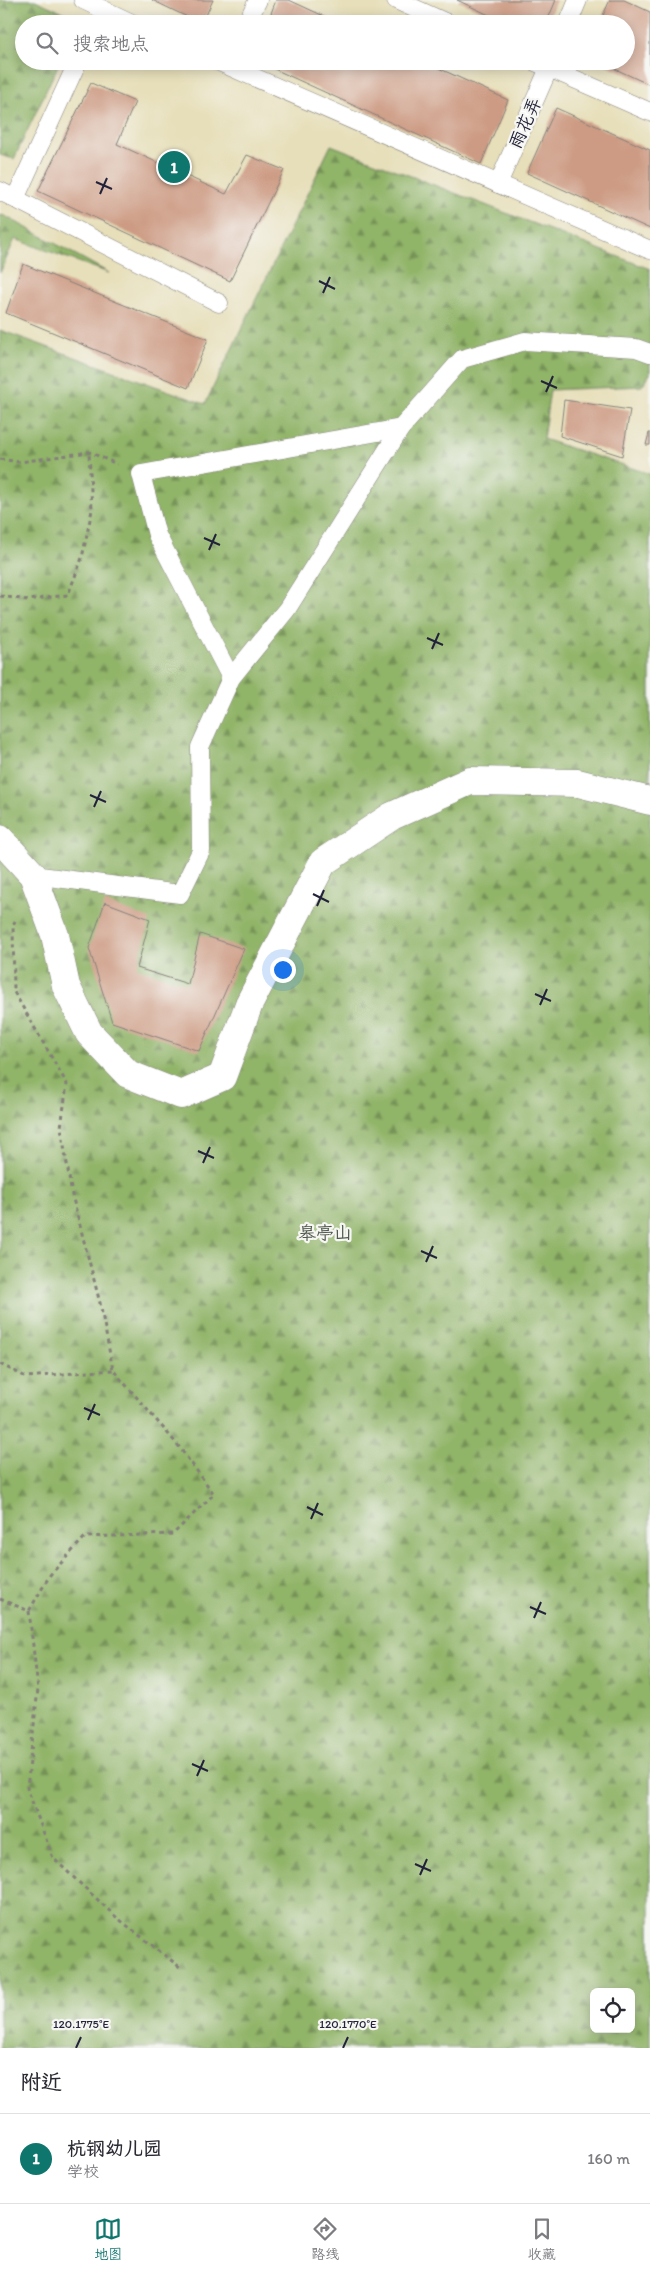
<!DOCTYPE html>
<html lang="zh">
<head>
<meta charset="utf-8">
<style>
	:root { --surface:#fff; --page:#f2f2f3; --text:#2b2b33; --muted:#7c7c81; --line:#e1e1e2; --accent:#0f766e }
	body { margin:0; font-family:Itim,"LXGW WenKai TC",sans-serif; background:var(--page); color:var(--text) }
	.controls { position:absolute; right:15px; bottom:15px; display:grid; overflow:hidden; border-radius:8px; box-shadow:0 2px 12px #0003 }
	.controls button { width:45px; height:45px; display:grid; place-items:center; padding:0; border:0; border-bottom:1px solid var(--line); background:var(--surface); color:var(--text); font:25px sans-serif }
	.you { position:absolute; left:282px; top:969px; width:18px; height:18px; margin:-12px; border:4px solid #fff; border-radius:50%; background:#1a73e8; box-shadow:0 0 0 8px #1a73e833 }
	.badge { display:grid; place-items:center; width:32px; height:32px; border-radius:50%; background:var(--accent); color:#fff; font-size:16px; font-weight:700 }
	.pin { position:absolute; translate:-50% -50%; border:2px solid #fff; box-shadow:0 1px 5px #0006 }
	.list { margin:0; padding:0; list-style:none }
	h2 { display:flex; justify-content:space-between; align-items:center; height:65px; margin:0; padding:0 20px; font-size:21px }
	h2 small { font-size:16px; font-weight:400; color:var(--muted) }
	.list li { display:grid; grid-template-columns:32px 1fr auto; gap:15px; align-items:center; box-sizing:border-box; height:90px; padding:0 20px; border-top:1px solid var(--line) }
	.list b { display:block; font-size:19px; white-space:nowrap }
	.list p { margin:0; font-size:16px; white-space:nowrap; color:var(--muted) }
	.list em { font-size:16px; font-style:normal; color:var(--muted) }
	.icon { flex:none; width:28px; height:28px; fill:none; stroke:currentColor; stroke-width:2; stroke-linecap:round; stroke-linejoin:round }
	.map { position:relative; flex:none; width:650px; height:2048px; overflow:hidden }
	.search { position:absolute; background:var(--surface); box-shadow:0 2px 12px #0003; left:15px; right:15px; top:15px; height:55px; display:flex; align-items:center; gap:12px; box-sizing:border-box; padding:0 18px; border-radius:28px; color:var(--muted); font-size:19px }
	.sheet { height:155px; background:var(--surface) }
	nav { display:flex; justify-content:space-around; align-items:center; box-sizing:border-box; height:70px; border-top:1px solid var(--line); background:var(--surface); font-size:14px; color:var(--muted) }
	nav a { display:grid; justify-items:center; gap:2px }
	nav .on { color:var(--accent) }
	.map>svg:first-child { display:block }
</style>
</head>
<body>
<div class="map">
<svg width="650" height="2048" viewBox="0 0 650 2048">
	<defs>
		<pattern id="forest-firs" width="22" height="20" patternUnits="userSpaceOnUse" patternTransform="scale(1.25)"><rect width="22" height="20" fill="#90b468"/><path d="M5 1l3.5 6h-7zM16 11l3.5 6h-7z" fill="#759257"/></pattern>
	</defs>
	<rect width="100%" height="100%" fill="#f6f6f2"/>
	<filter id="ink" filterUnits="userSpaceOnUse"><feTurbulence type="fractalNoise" baseFrequency=".02" numOctaves="2"/><feDisplacementMap in="SourceGraphic" scale="10" xChannelSelector="R" yChannelSelector="G"/><feConvolveMatrix kernelMatrix="1 2 1 2 8 2 1 2 1" color-interpolation-filters="sRGB"/></filter>
	<filter id="wash" filterUnits="userSpaceOnUse"><feTurbulence type="fractalNoise" baseFrequency=".0096" numOctaves="4" result="noise"/><feDisplacementMap in="SourceGraphic" scale="20" xChannelSelector="R" yChannelSelector="G"/><feGaussianBlur stdDeviation="1.12" result="paint"/><feColorMatrix in="noise" values="0 0 0 0 0 0 0 0 0 0 0 0 0 0 0 0 0 1.4 0 .05"/><feComposite in="paint" operator="in"/></filter>
	<g filter="url(#wash)">
		<rect width="100%" height="100%" fill="#e7dfba"/>
		<!-- forest -->
		<g fill="url(#forest-firs)" stroke="#596b52" fill-rule="evenodd">
			<path d="M0 0H35L80 20 78 24H24V61H60L14 159 0 155Z"/>
			<path d="M331 145 650 269V374L642 386 550 390 543 439 650 474V2048H0V330L205 404ZM594 1992H631V2029H594Z"/>
			<path d="M0 215 5 216 109 273 15 239 0 273Z"/>
		</g>
		<g id="blocks">
			<!-- building -->
			<g fill="#cd9b84">
				<path d="M152 0H213L202 24Z"/>
				<path d="M276 0H289L341 24H267Z"/>
				<path d="M457 0H556L546 24H508Z"/>
				<path d="M610 0H624L650 12V85L598 61H626V24H599Z"/>
				<path d="M257 61H423L508 100 481 164Z"/>
				<path d="M91 83 135 102 117 144 226 194 247 155 284 170 230 281 38 191Z"/>
				<path d="M556 108 650 150V229L527 173Z"/>
				<path d="M23 264 208 339 188 388 6 313Z"/>
				<path d="M564 400 630 410 622 456 560 436Z"/>
				<path d="M649 433H650V445H646Z"/>
				<path d="M105 902 150 919 137 968 188 984 200 934 244 949 199 1051 112 1022 89 948Z"/>
			</g>
		</g>
	</g>
	<g filter="url(#ink)">
		<use href="#blocks" fill-opacity="0" stroke="#84807a" stroke-width="1"/>
		<g fill="none" stroke-linecap="round" stroke-linejoin="round">
			<!-- lane casing -->
			<g stroke="#84807a" stroke-width="19">
				<g id="lane">
					<path d="M83 0 134 24"/>
					<path d="M396 0 449 24"/>
					<path d="M246 24 258 0"/>
					<path d="M568 24 578 0"/>
					<path d="M217 61 650 250"/>
					<path d="M533 61 650 112"/>
					<path d="M498 184 552 61"/>
					<path d="M0 191 219 303"/>
					<path d="M15 199 78 61"/>
					<path d="M231 678 157 535 141 474 401 428"/>
					<path d="M33 875 180 894 201 851 200 747 231 678 287 609 401 428 462 359 525 341 636 348 650 353"/>
				</g>
			</g>
			<!-- street casing -->
			<g stroke="#84807a" stroke-width="29">
				<path id="street" d="M0 839 33 875 55 935 66 986 89 1033 128 1074 181 1095 222 1077 249 1004 323 862 392 816 470 781 578 783 650 801"/>
			</g>
			<!-- path -->
			<g stroke="#84807a" stroke-width="3" stroke-dasharray="4 4" stroke-linecap="butt">
				<path d="M0 459 20 462 89 452 117 464"/>
				<path d="M0 596 28 600 68 595 82 558 92 510 89 452"/>
				<path d="M0 1364 26 1377 113 1370"/>
				<path d="M0 1599 29 1611 50 1575 85 1537 173 1534 214 1494 177 1444 113 1370 100 1303 72 1195 61 1127 67 1084 14 992 13 925 16 919"/>
				<path d="M29 1611 38 1689 27 1788 53 1858 115 1916 181 1968"/>
			</g>
			<!-- lane -->
			<use href="#lane" stroke="#fff" stroke-width="18"/>
			<!-- street -->
			<use href="#street" stroke="#fff" stroke-width="28"/>
		</g>
	</g>
	<!-- ticks -->
	<path fill="none" stroke="#22223b" stroke-width="2" d="M96 182 112 189M100 194 107 178M319 281 335 289M323 293 330 277M541 381 557 388M546 392 553 376M204 538 220 545M209 550 216 534M427 638 443 645M432 649 439 633M90 795 106 802M94 807 101 791M313 894 329 902M317 906 324 890M535 994 551 1001M540 1005 547 989M198 1151 214 1158M203 1163 210 1147M421 1251 437 1258M426 1262 433 1246M84 1408 100 1415M88 1420 95 1404M307 1507 323 1515M311 1519 318 1503M530 1607 546 1614M534 1618 541 1602M192 1764 208 1771M197 1776 204 1760M415 1864 431 1871M420 1875 427 1859M76 2048 81 2037M343 2048 348 2037"/>
	<g text-anchor="middle" stroke-width="4.5" stroke-linejoin="round" paint-order="stroke">
		<!-- street labels -->
		<g font-size="18" fill="#22223b" stroke="#f6f6f2">
			<text transform="translate(525 123) rotate(-66)" y="6">雨花弄</text>
		</g>
		<!-- park labels -->
		<g font-size="18" fill="#4e574d" stroke="#f6f6f2">
			<text x="325" y="1239">皋亭山</text>
		</g>
	</g>
	<g font-size="12" text-anchor="middle" fill="#22223b" stroke="#f6f6f2" stroke-width="4.5" stroke-linejoin="round" paint-order="stroke">
		<text x="81" y="2028">120.1775°E</text>
		<text x="348" y="2028">120.1770°E</text>
	</g>
</svg>
<div class="controls">
<button><svg class="icon" aria-label="locate" viewBox="0 0 24 24"><circle cx="12" cy="12" r="6"/><path d="M12 2v4M12 18v4M2 12h4M18 12h4"/></svg></button>
</div>
<div class="you"></div>
<div class="pin badge" style="left:174px;top:167px">1</div>
<div class="search"><svg class="icon" aria-label="search" viewBox="0 0 24 24"><circle cx="10" cy="10" r="6"/><path d="M15 15l6 6"/></svg>搜索地点</div>
</div>
<section class="sheet">
<h2>附近<small></small></h2>
<ul class="list">
<li><span class="badge">1</span><div><b>杭钢幼儿园</b><p>学校</p></div><em>160 m</em></li>
</ul>
</section>
<nav>
<a class="on"><svg class="icon" aria-label="map" viewBox="0 0 24 24"><path d="M3 6l6-2 6 2 6-2v14l-6 2-6-2-6 2zM9 4v14M15 6v14"/></svg>地图</a>
<a><svg class="icon" aria-label="directions" viewBox="0 0 24 24"><path d="M12 3l9 9-9 9-9-9zM9 14v-3h6M13 9l2 2-2 2"/></svg>路线</a>
<a><svg class="icon" aria-label="saved" viewBox="0 0 24 24"><path d="M7 4h10v16l-5-4-5 4z"/></svg>收藏</a>
</nav>
</body>
</html>
